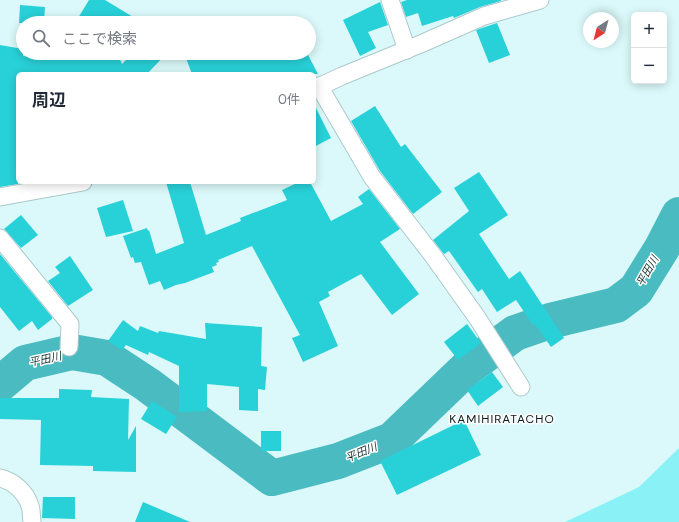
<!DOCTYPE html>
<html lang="ja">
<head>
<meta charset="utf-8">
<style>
	:root { --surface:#fff; --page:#f2f2f3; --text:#1f2937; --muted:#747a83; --line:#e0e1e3 }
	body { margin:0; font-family:"DM Sans","Noto Sans JP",sans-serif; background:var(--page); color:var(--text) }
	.controls { position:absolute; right:12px; top:12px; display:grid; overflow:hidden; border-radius:6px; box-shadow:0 2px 10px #0003 }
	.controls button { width:36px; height:36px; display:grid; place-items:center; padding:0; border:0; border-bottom:1px solid var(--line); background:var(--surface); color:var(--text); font:20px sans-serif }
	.compass { position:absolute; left:583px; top:12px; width:36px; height:36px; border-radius:50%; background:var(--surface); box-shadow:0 2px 10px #0003; rotate:216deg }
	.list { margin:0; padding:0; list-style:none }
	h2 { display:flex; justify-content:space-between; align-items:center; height:52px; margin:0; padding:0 16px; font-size:17px }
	h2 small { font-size:13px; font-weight:400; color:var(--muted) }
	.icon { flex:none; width:22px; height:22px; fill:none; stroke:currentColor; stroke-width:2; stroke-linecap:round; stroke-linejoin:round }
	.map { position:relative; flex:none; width:679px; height:522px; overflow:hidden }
	.search { position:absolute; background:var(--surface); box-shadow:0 2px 10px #0003; left:16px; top:16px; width:300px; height:44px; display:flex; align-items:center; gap:10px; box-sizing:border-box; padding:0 14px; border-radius:22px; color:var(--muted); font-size:15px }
	.panel { position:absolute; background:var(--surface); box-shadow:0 2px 10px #0003; left:16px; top:72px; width:300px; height:112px; border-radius:6px }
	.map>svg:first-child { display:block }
</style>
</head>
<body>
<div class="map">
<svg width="679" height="522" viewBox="0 0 679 522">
	<rect width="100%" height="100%" fill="#dbf9fa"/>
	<!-- green -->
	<path fill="#8af2f7" d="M679 448V522H565L639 487Z"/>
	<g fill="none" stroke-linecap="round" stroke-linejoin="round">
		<!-- river -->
		<path stroke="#4abcc1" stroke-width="36" d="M0 384 25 363 72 352 107 358 148 385 272 478 338 461 392 440 467 368 515 333 550 321 616 305 636 290 662 248 679 215"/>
	</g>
	<!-- building -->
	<g fill="#28d1d8">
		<path d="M89 0H105L143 23H75Z"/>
		<path d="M407 0H501V1L480 7 454 18 453 16 422 26 418 13 406 17 401 2Z"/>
		<path d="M380 2 388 25 368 32 376 48 360 56 343 20Z"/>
		<path d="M20 5 45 7 44 23H19Z"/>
		<path d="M497 23 510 55 489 63 476 30Z"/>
		<path d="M0 45 23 49V56L40 58 57 59 58 54 89 59 101 53H117L122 64 133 53H167L147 74H18V184L0 187Z"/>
		<path d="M184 53H307L318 74H192Z"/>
		<path d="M314 104 331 138 314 147Z"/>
		<path d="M375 106 401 147 405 144 442 192 413 214 380 171 351 121Z"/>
		<path d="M479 172 508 215 479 234 509 279 520 271 564 338 551 347 535 324 533 325 516 300 497 312 482 289 478 292 449 251 444 254 433 240 469 211 454 188Z"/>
		<path d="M166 182H190L206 235 241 221 240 218 287 200 282 190 299 182H310L331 221 363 204 358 197 369 189 400 229 380 242 419 294 392 315 361 274 328 292 330 296 319 302 338 346 303 362 292 338 300 335 252 246 218 260 219 262 216 263 217 265 212 267 214 272 185 283 176 285 164 290 160 281 149 285 141 262 135 263 133 257 131 258 123 236 147 228 148 231 149 230 156 254 184 243Z"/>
		<path d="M123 200 133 231 106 237 97 208Z"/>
		<path d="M21 215 38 235 21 248 4 229Z"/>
		<path d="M0 254 52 317V319L38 330 32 321 19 331 0 307Z"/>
		<path d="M70 256 93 290 68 306 48 281 60 273 55 267Z"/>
		<path d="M123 320 138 331 140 326 158 333 159 331 206 339 205 323 262 327 261 366 267 367 265 390 258 389V411L239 410V387L207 384V411L179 412V366L149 352 148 355 126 345 122 350 108 341Z"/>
		<path d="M467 324 481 343 458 360 444 342Z"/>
		<path d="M492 372 503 387 478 406 467 390Z"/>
		<path d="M59 389 92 390 91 397 129 399 128 440 136 426V472L93 471V466L40 465 41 420 0 419V398H59Z"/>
		<path d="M152 401 177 417 166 434 141 419Z"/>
		<path d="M464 420 481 455 397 495 380 461Z"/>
		<rect x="261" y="431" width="20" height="20"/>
		<path d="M43 497H75V519L42 518Z"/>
		<path d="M143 502 190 522H135Z"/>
	</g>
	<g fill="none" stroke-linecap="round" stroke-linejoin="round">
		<!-- minor casing -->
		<g stroke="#acc9cb" stroke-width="19">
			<g id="minor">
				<path d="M390 0 407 50"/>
				<path d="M319 86 372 177 434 257 478 319 521 387"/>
				<path d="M314 89 342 76 423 43 484 16 540 0"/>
				<path d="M0 197 83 182"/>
				<path d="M0 238 70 324 69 347"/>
				<path d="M0 478C13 481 26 492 30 506 32 511 31 517 32 522"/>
			</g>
		</g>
		<!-- minor -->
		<use href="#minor" stroke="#fff" stroke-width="17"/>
	</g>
	<g text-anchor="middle" stroke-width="3" stroke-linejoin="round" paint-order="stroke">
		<!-- water labels -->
		<g font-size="11" font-style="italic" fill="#183132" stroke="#fff">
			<text transform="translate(647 271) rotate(-60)" y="4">平田川</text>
			<text transform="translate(45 359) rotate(-13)" y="4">平田川</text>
			<text transform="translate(361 452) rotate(-22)" y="4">平田川</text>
		</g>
		<!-- quarter labels -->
		<g font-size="12" letter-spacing="1" fill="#0d1819" stroke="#fff">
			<text x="502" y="423">KAMIHIRATACHO</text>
		</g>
	</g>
</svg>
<div class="controls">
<button>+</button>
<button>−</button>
</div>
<svg class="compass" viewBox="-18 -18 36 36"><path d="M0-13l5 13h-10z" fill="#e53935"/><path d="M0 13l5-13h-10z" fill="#747a83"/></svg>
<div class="search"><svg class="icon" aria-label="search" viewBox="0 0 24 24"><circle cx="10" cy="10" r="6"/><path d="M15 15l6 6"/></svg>ここで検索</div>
<section class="panel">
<h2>周辺<small>0件</small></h2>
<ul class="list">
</ul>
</section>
</div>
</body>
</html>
